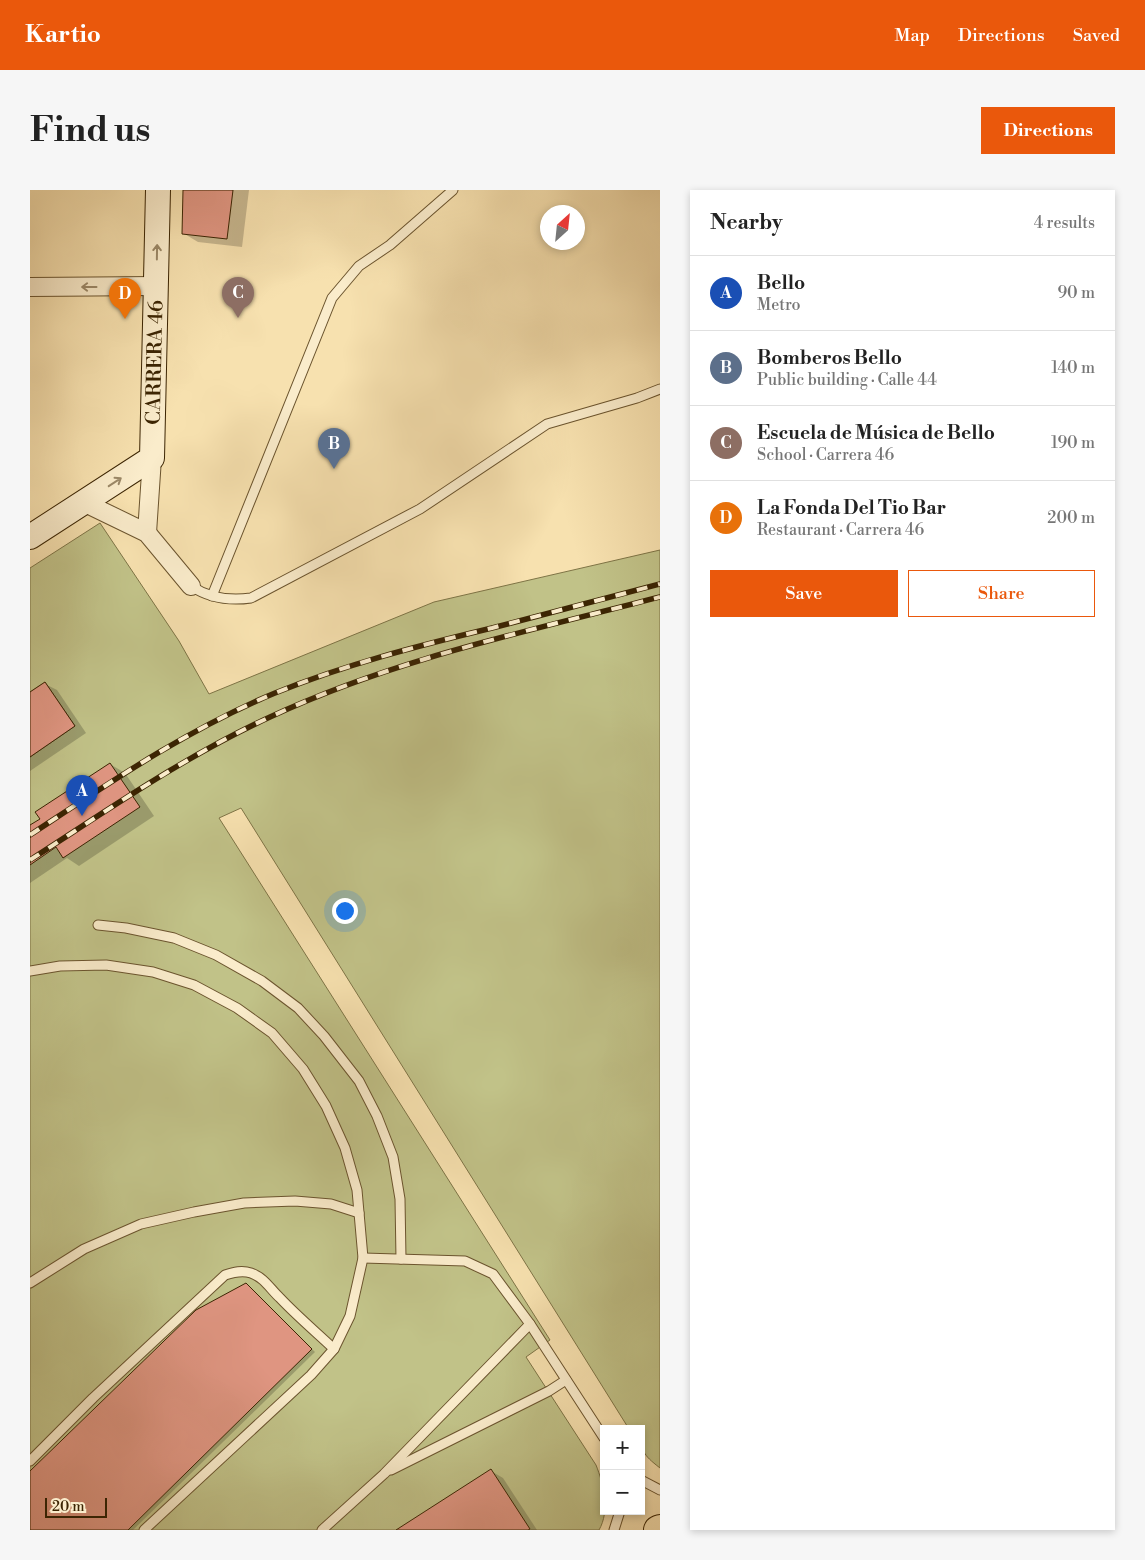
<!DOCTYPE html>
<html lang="en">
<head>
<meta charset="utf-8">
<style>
	:root { --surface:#fff; --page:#f6f6f6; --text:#222; --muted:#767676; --line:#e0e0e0; --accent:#ea580c }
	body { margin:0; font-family:"Libre Bodoni",serif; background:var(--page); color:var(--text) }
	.controls { position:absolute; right:15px; bottom:15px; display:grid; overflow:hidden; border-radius:0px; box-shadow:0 2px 8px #0003 }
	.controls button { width:45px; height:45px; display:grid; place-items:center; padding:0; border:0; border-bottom:1px solid var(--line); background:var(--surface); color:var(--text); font:25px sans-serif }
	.compass { position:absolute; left:510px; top:15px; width:45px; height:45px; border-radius:50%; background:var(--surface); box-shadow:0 2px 8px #0003; rotate:27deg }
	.scale { position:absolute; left:15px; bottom:12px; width:62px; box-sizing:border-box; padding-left:5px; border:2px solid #3c2503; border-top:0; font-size:14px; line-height:18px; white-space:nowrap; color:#3c2503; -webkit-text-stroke:4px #faeccb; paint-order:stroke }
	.you { position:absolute; left:314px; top:720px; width:18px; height:18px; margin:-12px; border:4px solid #fff; border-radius:50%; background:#1a73e8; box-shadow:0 0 0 8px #1a73e833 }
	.badge { display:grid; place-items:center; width:32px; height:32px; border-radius:50%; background:var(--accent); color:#fff; font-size:16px; font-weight:700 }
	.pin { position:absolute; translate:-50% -41px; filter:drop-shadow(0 1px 2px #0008) }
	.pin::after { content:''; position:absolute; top:26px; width:18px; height:15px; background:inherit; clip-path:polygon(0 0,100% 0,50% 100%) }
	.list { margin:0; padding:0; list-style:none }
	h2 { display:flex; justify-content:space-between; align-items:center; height:65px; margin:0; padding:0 20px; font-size:21px }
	h2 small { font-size:16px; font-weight:400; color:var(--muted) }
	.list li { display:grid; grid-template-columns:32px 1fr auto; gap:15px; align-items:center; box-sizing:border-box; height:75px; padding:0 20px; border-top:1px solid var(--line) }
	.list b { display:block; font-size:19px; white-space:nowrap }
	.list p { margin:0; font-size:16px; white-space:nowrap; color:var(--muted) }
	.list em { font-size:16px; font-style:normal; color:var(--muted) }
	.actions { display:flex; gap:10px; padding:15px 20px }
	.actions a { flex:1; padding:11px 0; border:1px solid var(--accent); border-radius:0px; text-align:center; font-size:18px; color:var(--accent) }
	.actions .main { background:var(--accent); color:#fff }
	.map { position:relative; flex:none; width:630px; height:1340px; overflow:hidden; border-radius:0px }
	header { display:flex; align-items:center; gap:30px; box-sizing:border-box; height:70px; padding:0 25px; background:var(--accent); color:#fff }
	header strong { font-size:24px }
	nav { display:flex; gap:28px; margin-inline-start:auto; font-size:18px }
	.intro { display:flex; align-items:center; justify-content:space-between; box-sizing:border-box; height:120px; padding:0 30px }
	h1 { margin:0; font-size:35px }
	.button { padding:12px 22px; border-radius:0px; background:var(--accent); color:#fff; font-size:18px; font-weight:700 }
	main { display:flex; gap:30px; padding:0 30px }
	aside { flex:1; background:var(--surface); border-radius:0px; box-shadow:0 2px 8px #0003 }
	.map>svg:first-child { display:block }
</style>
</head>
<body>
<header>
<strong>Kartio</strong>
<nav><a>Map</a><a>Directions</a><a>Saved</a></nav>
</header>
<div class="intro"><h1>Find us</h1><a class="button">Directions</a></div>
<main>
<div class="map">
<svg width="630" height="1340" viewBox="0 0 630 1340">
	<rect width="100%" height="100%" fill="#f7e1af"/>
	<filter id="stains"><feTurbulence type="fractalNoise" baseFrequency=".004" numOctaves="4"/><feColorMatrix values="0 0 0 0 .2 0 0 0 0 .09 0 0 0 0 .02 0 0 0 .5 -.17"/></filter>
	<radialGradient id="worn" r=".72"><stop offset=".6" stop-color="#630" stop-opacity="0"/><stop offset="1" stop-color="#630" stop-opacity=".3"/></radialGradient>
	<!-- green -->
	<path fill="#c1c288" stroke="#7e7446" d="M70 333 149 451 179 504 404 412 630 360V1278C612 1264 611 1261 611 1239H599L211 618 189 628 520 1150 496 1167 566 1275C574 1295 580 1321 569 1340H0V567L45 536 15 492 0 502V378Z"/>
	<!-- shadow -->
	<g fill="#0003">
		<path d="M154 0H219L212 57 168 52 153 43Z"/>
		<path d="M15 494 27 500 56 543 0 581V504Z"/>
		<path d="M80 574 95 583 124 626 49 676 37 668 0 693V637Z"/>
		<path d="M216 1094 285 1162 103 1340H0V1283Z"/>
		<path d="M461 1281 473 1288 507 1340H369Z"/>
	</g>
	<!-- building -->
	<g fill="#df9581" stroke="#3c2503">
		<path d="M153 0H203L197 49 152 44Z"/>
		<path d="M15 492 45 536 0 567V502Z"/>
		<path d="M80 573 110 617 33 668 26 657 0 675V635L10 629 5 622Z"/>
		<path d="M216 1093 282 1159 98 1340H0V1281L166 1120Z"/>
		<path d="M461 1279 500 1339 498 1340H366Z"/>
	</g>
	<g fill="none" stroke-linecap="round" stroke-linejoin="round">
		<!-- lane casing -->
		<g stroke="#6b542e" stroke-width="11">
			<g id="lane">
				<path d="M161 396C179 408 200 411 221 408L390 319 517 234 607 208 630 199"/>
				<path d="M182 406 302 108 329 76 360 55 423 0"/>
				<path d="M68 735 96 738 144 748 186 765 232 791 268 818 294 846 329 891 347 926 363 967 370 1009 371 1069"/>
				<path d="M0 781 30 776 76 775 123 782 164 795 207 818 242 843 273 879 296 916 315 958 327 1000 333 1068 320 1126 304 1159 281 1185 114 1340"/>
				<path d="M333 1068 435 1071 463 1084 500 1134 574 1248"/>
				<path d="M0 1093 54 1059 111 1034 164 1022 214 1013 265 1011 301 1014 329 1023"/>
				<path d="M0 1271 63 1208 195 1085C204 1082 212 1080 221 1083 235 1088 240 1099 250 1108 267 1126 286 1142 304 1159"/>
				<path d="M361 1280 519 1201 536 1190"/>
				<path d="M611 1290 630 1300"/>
				<path d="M292 1340 354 1284 500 1134"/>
				<path d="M584 1340 590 1321"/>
			</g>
		</g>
		<!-- street casing -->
		<g stroke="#6b542e" stroke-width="20">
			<g id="street">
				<path d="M0 97 126 96"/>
				<path d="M53 312 117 343 161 396"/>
				<path d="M117 343 122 268"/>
			</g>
		</g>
		<!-- secondary casing -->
		<g stroke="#3c2503" stroke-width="26">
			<g id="secondary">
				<path id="s1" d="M0 347 122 268 128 0"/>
			</g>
		</g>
		<!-- highway casing -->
		<g stroke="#3c2503" stroke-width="30">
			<path id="highway" d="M628 1340 630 1339"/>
		</g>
		<!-- lane -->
		<use href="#lane" stroke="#faeccb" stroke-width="9"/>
		<!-- street -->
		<use href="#street" stroke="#faeccb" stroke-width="18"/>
		<!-- secondary -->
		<use href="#secondary" stroke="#faeccb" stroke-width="24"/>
		<!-- highway -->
		<use href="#highway" stroke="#f7e1af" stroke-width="28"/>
		<!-- rail casing -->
		<g stroke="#3c2503" stroke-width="5.5">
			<g id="rail">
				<path d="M0 645C79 593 158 539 245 503 317 474 387 456 462 438 518 423 574 409 630 394"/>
				<path d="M0 670C78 620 155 566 240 527 364 469 499 441 630 407"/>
			</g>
		</g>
		<!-- rail -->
		<use href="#rail" stroke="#faeccb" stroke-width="4" stroke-dasharray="11" stroke-linecap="butt"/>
	</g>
	<!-- one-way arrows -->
	<defs><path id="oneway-shaft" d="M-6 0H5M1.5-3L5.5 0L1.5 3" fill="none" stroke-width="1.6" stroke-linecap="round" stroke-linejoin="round" transform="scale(1.25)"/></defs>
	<g stroke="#9b8867">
		<use href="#oneway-shaft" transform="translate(127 62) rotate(-89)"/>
		<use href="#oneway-shaft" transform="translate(59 97) rotate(180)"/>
		<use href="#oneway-shaft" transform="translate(85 292) rotate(-33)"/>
	</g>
	<g text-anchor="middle" stroke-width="5" stroke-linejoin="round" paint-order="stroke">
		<!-- street labels -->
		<g font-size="20" fill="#3c2503" stroke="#faeccb">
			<text dy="7" stroke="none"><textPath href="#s1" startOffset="241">CARRERA 46</textPath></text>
		</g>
	</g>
	<rect width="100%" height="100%" filter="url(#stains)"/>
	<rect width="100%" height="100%" fill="url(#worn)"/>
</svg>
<div class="controls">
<button>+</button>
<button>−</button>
</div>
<svg class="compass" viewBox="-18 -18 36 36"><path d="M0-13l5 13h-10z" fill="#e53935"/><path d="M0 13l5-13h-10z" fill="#767676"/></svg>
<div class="scale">20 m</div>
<div class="you"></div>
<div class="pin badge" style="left:52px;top:626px;background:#1a4fb4">A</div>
<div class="pin badge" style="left:304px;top:279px;background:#5c6f8a">B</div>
<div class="pin badge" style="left:208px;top:128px;background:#8d6e63">C</div>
<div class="pin badge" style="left:95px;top:129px;background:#e8710a">D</div>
</div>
<aside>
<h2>Nearby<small>4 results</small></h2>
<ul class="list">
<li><span class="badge" style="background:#1a4fb4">A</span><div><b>Bello</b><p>Metro</p></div><em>90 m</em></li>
<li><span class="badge" style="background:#5c6f8a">B</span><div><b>Bomberos Bello</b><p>Public building · Calle 44</p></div><em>140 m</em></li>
<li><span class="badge" style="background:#8d6e63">C</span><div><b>Escuela de Música de Bello</b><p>School · Carrera 46</p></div><em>190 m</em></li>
<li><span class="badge" style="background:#e8710a">D</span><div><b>La Fonda Del Tio Bar</b><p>Restaurant · Carrera 46</p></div><em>200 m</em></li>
</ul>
<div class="actions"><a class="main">Save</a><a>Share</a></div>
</aside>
</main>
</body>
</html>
